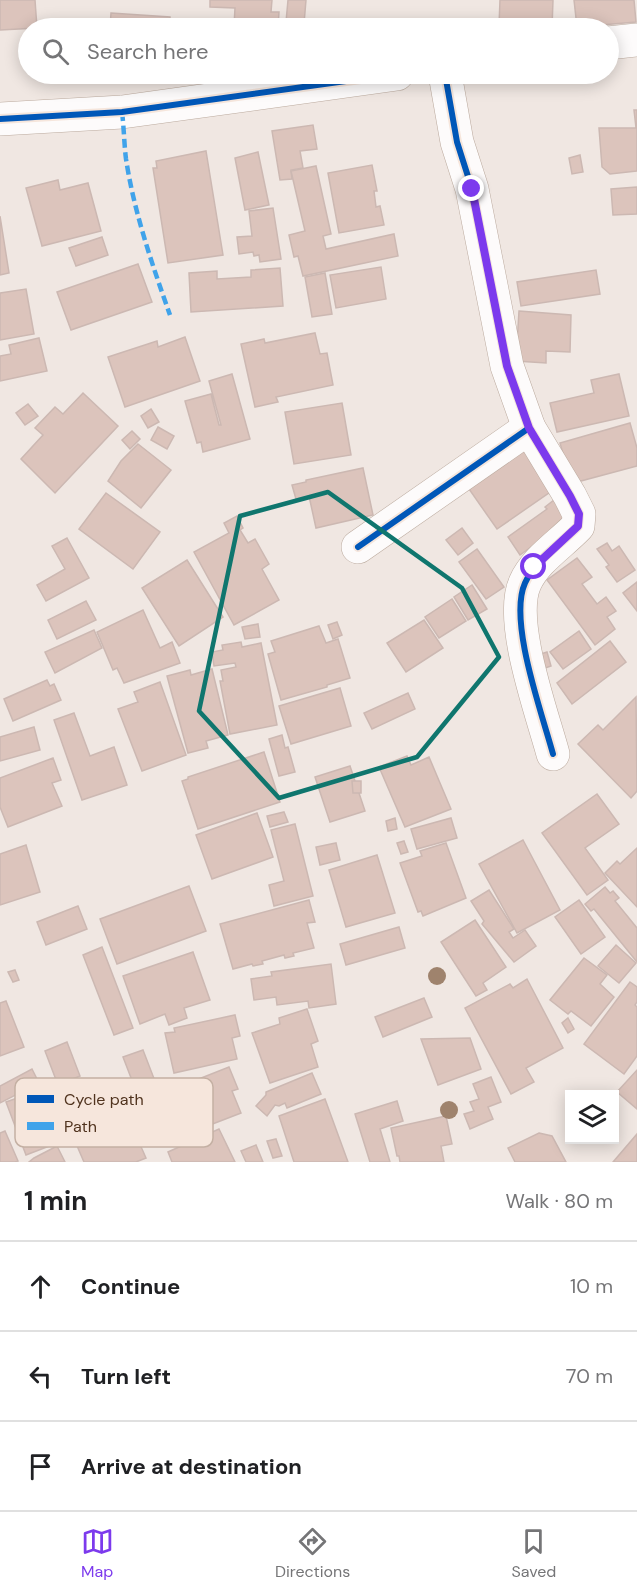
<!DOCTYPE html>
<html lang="en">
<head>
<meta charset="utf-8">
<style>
	:root { --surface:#fff; --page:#f2f2f2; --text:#202124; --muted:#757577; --line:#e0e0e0; --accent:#7c3aed }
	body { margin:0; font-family:"DM Sans",sans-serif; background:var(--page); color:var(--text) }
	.controls { position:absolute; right:18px; bottom:18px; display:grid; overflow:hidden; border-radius:0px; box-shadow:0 3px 15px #0003 }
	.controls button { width:54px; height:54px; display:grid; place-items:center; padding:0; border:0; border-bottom:2px solid var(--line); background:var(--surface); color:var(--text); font:30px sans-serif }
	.stop { position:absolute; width:18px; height:18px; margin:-14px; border:4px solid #7c3aed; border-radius:50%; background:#fff }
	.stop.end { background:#7c3aed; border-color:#fff; box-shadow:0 2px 6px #0008 }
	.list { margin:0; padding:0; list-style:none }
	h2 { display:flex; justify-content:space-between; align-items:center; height:78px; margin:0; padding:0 24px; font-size:26px }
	h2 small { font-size:20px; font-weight:400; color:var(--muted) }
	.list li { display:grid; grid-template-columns:39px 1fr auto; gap:18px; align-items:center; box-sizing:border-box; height:90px; padding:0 24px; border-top:2px solid var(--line) }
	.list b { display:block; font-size:22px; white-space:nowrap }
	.list em { font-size:20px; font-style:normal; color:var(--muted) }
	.icon { flex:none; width:33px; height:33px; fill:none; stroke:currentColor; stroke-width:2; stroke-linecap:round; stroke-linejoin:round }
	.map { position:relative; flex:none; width:637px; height:1162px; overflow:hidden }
	.search { position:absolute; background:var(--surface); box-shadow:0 3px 15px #0003; left:18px; right:18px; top:18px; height:66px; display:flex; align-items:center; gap:15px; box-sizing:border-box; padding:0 21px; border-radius:33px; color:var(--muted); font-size:22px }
	.sheet { height:348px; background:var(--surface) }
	nav { display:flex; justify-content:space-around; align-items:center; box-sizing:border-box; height:84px; border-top:2px solid var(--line); background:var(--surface); font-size:16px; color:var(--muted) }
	nav a { display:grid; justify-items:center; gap:3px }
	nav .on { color:var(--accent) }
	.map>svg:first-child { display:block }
</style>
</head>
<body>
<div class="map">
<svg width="637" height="1162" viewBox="0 0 637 1162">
	<rect width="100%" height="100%" fill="#f0e7e2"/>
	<!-- building -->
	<g fill="#dcc4bc" stroke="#ccb8b2" stroke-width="1.5">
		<path d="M0 0H35L37 28 0 30Z"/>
		<path d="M210 0H272L271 12H279L278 28H222V25L234 26 235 8 210 7Z"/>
		<path d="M288 0H306L304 24 286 22Z"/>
		<path d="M500 0H553L552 28 499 26Z"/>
		<path d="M574 0H634L636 22 577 27Z"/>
		<path d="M111 13 170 17V19L184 20V28H110Z"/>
		<path d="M221 74H248V79L221 78Z"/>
		<path d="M634 110H637V171L610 174 602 167 599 128H636Z"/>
		<path d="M313 125 317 149 300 151 303 168 291 170 292 179 280 180 272 131Z"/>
		<path d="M206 151 223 255 168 263 153 168H157L156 161Z"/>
		<path d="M258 152 269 205 245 210 235 158Z"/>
		<path d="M580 155 583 172 572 174 569 158Z"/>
		<path d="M372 165 377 191H374L376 207 380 206 384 225 339 233 328 173Z"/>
		<path d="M316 166 331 234 323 236 326 249 394 234 398 256 303 276 298 256 294 257 289 235 305 231 291 171Z"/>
		<path d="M58 180 60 190 88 183 101 231 42 246 26 188Z"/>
		<path d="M637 187V214L613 215 611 189Z"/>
		<path d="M273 208 281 259 260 262 259 255 254 256 253 252 239 254 237 237 252 236 249 211Z"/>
		<path d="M0 216 9 273 0 275Z"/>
		<path d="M102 237 108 255 76 266 69 248Z"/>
		<path d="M138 264 152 302 71 330 57 292Z"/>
		<path d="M381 267 386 299 336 308 330 275Z"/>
		<path d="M280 268 283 306 191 312 189 273 217 271V279L251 277V270Z"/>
		<path d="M596 270 600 294 521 306 517 282Z"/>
		<path d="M325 273 332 314 312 317 305 277Z"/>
		<path d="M26 289 34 334 0 340V293Z"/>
		<path d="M519 311 571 315 570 352 546 351V363L516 361Z"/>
		<path d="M315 333 320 354 327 353 333 385 276 397 278 402 255 407 241 344 264 339 265 343Z"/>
		<path d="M185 337 200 381 125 407 108 357 157 341 158 347Z"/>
		<path d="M39 338 47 371 0 381V356L11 354 9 345Z"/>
		<path d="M232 374 250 439 203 452 201 442 197 443 185 401 211 394 219 425H221L209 381Z"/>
		<path d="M619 374 629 416 557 432 550 403 594 393 591 380Z"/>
		<path d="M83 393 118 426 55 493 21 459 43 435 35 428 55 407 63 414Z"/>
		<path d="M342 403 351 455 294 464 285 412Z"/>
		<path d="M28 404 38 416 25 425 16 413Z"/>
		<path d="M151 409 159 422 148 428 141 416Z"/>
		<path d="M630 423 637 448V466L577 482 573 470 568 471 560 443Z"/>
		<path d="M158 427 174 436 167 449 151 440Z"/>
		<path d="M132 431 140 439 130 449 122 440Z"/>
		<path d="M138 444 171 470 141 508 108 481 121 461Z"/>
		<path d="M528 447 556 488 497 529 469 489Z"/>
		<path d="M363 468 373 515 316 528 309 496 296 499 292 485 306 482V480Z"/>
		<path d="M106 493 160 532 133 569 79 529Z"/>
		<path d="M559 496 574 516 520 555 508 537 547 509 545 507Z"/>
		<path d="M237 516 243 528 240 530 248 543 255 539 269 564 262 569 279 600 234 625 194 552 229 533 224 523Z"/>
		<path d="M462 528 473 543 458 555 446 540Z"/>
		<path d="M67 538 89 578 46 601 37 585 65 569 52 546Z"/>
		<path d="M607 543 612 551 619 546 635 570 617 582 606 567 609 565 597 549Z"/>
		<path d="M477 549 504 587 486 599 459 562Z"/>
		<path d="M577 558 592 577 582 584 597 604 606 597 616 611 607 617 615 629 595 645 547 580Z"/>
		<path d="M187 560 223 617 179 646 142 588Z"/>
		<path d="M637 582V611L623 593Z"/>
		<path d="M472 585 487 609 468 620 454 597Z"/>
		<path d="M452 599 466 621 439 638 425 617Z"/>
		<path d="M86 601 96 620 57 639 48 620Z"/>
		<path d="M143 610 160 648 172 642 180 663 124 683 117 668 113 670 97 632Z"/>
		<path d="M424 620 443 648 406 672 387 643Z"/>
		<path d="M337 622 342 635 333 639 328 625Z"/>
		<path d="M258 624 260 637 245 639 242 627Z"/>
		<path d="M319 626 326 643 338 639 350 678 327 685V687L281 700 268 654 275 652 271 641Z"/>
		<path d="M94 630 102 648 55 673 45 652Z"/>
		<path d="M579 631 591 649 563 669 550 652Z"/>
		<path d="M610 641 626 662 572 704 557 683Z"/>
		<path d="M241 642 242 647 261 643 277 725 230 734 220 681H223L221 670 236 667 235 663 214 666 212 652 223 650 222 645Z"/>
		<path d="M547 652 551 666 542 669 538 655Z"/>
		<path d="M212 669 228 735 206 741 208 748 188 753 167 676 190 670 191 675Z"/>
		<path d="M47 680 50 686 54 684 61 700 13 721 4 699Z"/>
		<path d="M160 682 186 755 142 771 118 709 138 702 134 692Z"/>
		<path d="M340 688 351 726 291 744 279 706Z"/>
		<path d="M408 693 415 709 372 729 364 713Z"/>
		<path d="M636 697 637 791 631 798 578 744 598 725 603 730Z"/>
		<path d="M74 713 90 756 114 747 127 785 82 800 54 720Z"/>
		<path d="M34 727 40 750 0 761V737Z"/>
		<path d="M282 735 285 748 288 747 295 772 279 776 269 739Z"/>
		<path d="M264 752 280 802 198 829 182 781 188 779V777Z"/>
		<path d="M407 756 411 765 429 757 451 809 405 827 379 767Z"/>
		<path d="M53 758 61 780 52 783 62 806 8 827 0 807V778Z"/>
		<path d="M350 766 365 811 330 822 315 777Z"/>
		<path d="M352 781H361V793H353Z"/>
		<path d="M597 794 619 824 585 848 608 880 587 895 542 833Z"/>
		<path d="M284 812 288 822 270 827 267 816Z"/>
		<path d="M257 813 273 857 212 879 196 835Z"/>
		<path d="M395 818 397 829 388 831 386 821Z"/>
		<path d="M451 818 457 838 417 849 411 829Z"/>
		<path d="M295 824 313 896 274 906 269 885 284 881 271 830Z"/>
		<path d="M523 840 560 910 517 933 479 864Z"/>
		<path d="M404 841 408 852 401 854 397 843Z"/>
		<path d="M336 843 340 860 320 865 316 847Z"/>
		<path d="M446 843 466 898 423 916 421 911 418 912 400 863 422 856 420 851Z"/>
		<path d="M26 845 40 892 0 905V854Z"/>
		<path d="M637 848V907L605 873 617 861 620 864Z"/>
		<path d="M377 855 395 913 346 927 329 870Z"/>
		<path d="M189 886 206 931 117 964 100 919Z"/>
		<path d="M605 887 610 893 613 891 619 898 615 901 637 928V962L594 909 591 911 585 904Z"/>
		<path d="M489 890 514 929 509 932 513 938 525 930 536 946 514 962 482 924 484 921 471 901Z"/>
		<path d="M309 900 315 922 307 923 314 948 293 953 294 956 285 958 284 955 262 961 263 964 253 966 252 964 233 969 220 924Z"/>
		<path d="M579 900 605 937 581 954 555 917Z"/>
		<path d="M78 906 87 929 46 945 37 922Z"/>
		<path d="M475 920 506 967 483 983 487 990 476 996 441 942Z"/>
		<path d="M399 927 405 948 346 965 340 944Z"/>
		<path d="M616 945 636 963 619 983 598 966Z"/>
		<path d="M102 947 133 1028 114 1035 83 955Z"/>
		<path d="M193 952 210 1000 184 1008 187 1018 169 1025 165 1014 140 1024 123 976Z"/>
		<path d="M584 958 607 975 600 984 614 997 591 1026 571 1011 568 1014 550 1000Z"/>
		<path d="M331 964 336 1004 309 1008 308 1001 277 1005 276 997 254 1000 251 979 272 976 271 972Z"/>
		<path d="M15 970 19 980 13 982 8 972Z"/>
		<path d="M527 979 563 1048 526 1068 534 1082 511 1094 465 1008 510 984 513 988Z"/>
		<path d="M630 982 637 987V1002L635 1005 637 1007V1056L624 1074 584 1044Z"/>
		<path d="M424 998 432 1017 383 1037 375 1017Z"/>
		<path d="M6 1001 24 1047 0 1056V1003Z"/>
		<path d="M307 1009 318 1041 311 1044 318 1067 270 1083 252 1033 280 1024 279 1018Z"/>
		<path d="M235 1015 240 1036 232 1038 237 1059 174 1073 165 1033 175 1032 174 1028Z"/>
		<path d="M568 1018 574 1029 568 1033 562 1023Z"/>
		<path d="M470 1038 481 1069 438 1085 421 1039Z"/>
		<path d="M67 1042 80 1076 58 1085 45 1051Z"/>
		<path d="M143 1050 158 1089 138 1096 123 1057Z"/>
		<path d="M229 1067 238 1089 232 1091 241 1113 184 1135 176 1115 181 1114 171 1090Z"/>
		<path d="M32 1069 39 1083 0 1103V1086Z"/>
		<path d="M637 1070V1109L617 1092Z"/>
		<path d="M312 1073 321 1094 287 1108 285 1103 279 1106 275 1105 267 1116 256 1106 266 1095V1092Z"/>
		<path d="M491 1077 501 1102 488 1107 493 1119 470 1129 464 1114 474 1111 470 1102 479 1099 473 1084Z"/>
		<path d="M46 1088 65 1140 26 1155 6 1102Z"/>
		<path d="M325 1099 348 1162H294L279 1116Z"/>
		<path d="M397 1101 403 1121 380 1129 390 1162H370L355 1114Z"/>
		<path d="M127 1115 146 1158 136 1162H84L74 1139Z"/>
		<path d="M446 1116 452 1144 441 1146 444 1162H400L399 1156H397L391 1128Z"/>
		<path d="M219 1129 235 1162H172L168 1152Z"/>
		<path d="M5 1131 18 1161 15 1162H0V1133Z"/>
		<path d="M539 1133 552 1136 566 1162H515L508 1148Z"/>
		<path d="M637 1134V1162H613Z"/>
		<path d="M276 1139 282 1156 273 1158 267 1141Z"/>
		<path d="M256 1145 263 1162H246L241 1151Z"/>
		<path d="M57 1146 65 1162H29L34 1158Z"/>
	</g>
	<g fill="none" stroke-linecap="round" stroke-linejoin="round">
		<!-- street casing -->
		<g stroke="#bbaa9e" stroke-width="34">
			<g id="street">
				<path d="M608 43 637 40"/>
				<path d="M445 74 457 142 472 189 507 366 529 428 570 496 579 514 578 526C561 544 535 560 525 583 508 621 542 713 553 754"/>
				<path d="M0 119 122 112 397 74"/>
				<path d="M358 547 529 428"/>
			</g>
		</g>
		<!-- street -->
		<use href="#street" stroke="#fdfbfb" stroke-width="33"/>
		<!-- quiet -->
		<path stroke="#40a3ea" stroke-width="4.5" stroke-dasharray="9 4.5" stroke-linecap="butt" d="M122 112C124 128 124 143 126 159 134 212 152 264 170 315"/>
		<!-- cycleway casing -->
		<g stroke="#f6e6dc" stroke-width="10">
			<g id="cycleway">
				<path d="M445 74 457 142 472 189 507 366 529 428 570 496 579 514 578 526C561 544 535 560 525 583 508 621 542 713 553 754"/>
				<path d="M0 119 122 112 397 74"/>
				<path d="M358 547 529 428"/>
			</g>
		</g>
		<!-- cycleway -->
		<use href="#cycleway" stroke="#0057b8" stroke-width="6"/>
	</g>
	<!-- trees -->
	<g fill="#9f836d">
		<circle cx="437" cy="976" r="9"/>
		<circle cx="449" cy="1110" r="9"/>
	</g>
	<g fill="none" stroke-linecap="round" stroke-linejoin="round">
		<!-- route -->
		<path stroke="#7c3aed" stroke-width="8" d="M472 189 507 366 529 428 570 496 579 514 578 526 534 567"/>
	</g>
	<!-- marked area -->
	<path fill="none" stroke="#0f766e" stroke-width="4.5" stroke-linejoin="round" d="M328 492 462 588 499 657 417 757 279 798 199 711 240 516Z"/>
	<!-- legend -->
	<rect x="15" y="1078" width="198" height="69" rx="9" fill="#f6e6dc" stroke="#c4b0a3" stroke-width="1.5"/>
	<rect x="27" y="1095" width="27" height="8" fill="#0057b8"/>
	<rect x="27" y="1122" width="27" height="8" fill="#40a3ea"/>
	<g font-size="16" fill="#50331e">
		<text x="64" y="1105">Cycle path</text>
		<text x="64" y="1132">Path</text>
	</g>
</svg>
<div class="controls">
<button><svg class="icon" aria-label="layers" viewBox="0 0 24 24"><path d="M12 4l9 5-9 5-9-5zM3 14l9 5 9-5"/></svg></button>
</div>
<div class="stop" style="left:534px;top:567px"></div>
<div class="stop end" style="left:472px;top:189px"></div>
<div class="search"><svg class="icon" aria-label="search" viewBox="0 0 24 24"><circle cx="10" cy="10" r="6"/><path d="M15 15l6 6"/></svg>Search here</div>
</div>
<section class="sheet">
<h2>1 min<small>Walk · 80 m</small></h2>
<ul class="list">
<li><svg class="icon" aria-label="ahead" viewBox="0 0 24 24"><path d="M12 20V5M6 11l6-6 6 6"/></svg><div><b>Continue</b></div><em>10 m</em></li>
<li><svg class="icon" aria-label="left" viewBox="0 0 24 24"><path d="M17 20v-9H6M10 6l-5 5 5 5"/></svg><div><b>Turn left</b></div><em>70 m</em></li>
<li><svg class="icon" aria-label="arrive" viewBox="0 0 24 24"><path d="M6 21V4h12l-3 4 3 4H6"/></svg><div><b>Arrive at destination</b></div></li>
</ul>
</section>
<nav>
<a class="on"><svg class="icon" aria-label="map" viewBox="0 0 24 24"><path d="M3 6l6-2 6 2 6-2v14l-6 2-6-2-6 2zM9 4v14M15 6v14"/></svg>Map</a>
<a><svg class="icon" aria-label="directions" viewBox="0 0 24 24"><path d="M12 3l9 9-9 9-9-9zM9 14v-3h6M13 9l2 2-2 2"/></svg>Directions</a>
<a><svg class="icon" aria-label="saved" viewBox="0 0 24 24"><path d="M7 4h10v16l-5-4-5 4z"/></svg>Saved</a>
</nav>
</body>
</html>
